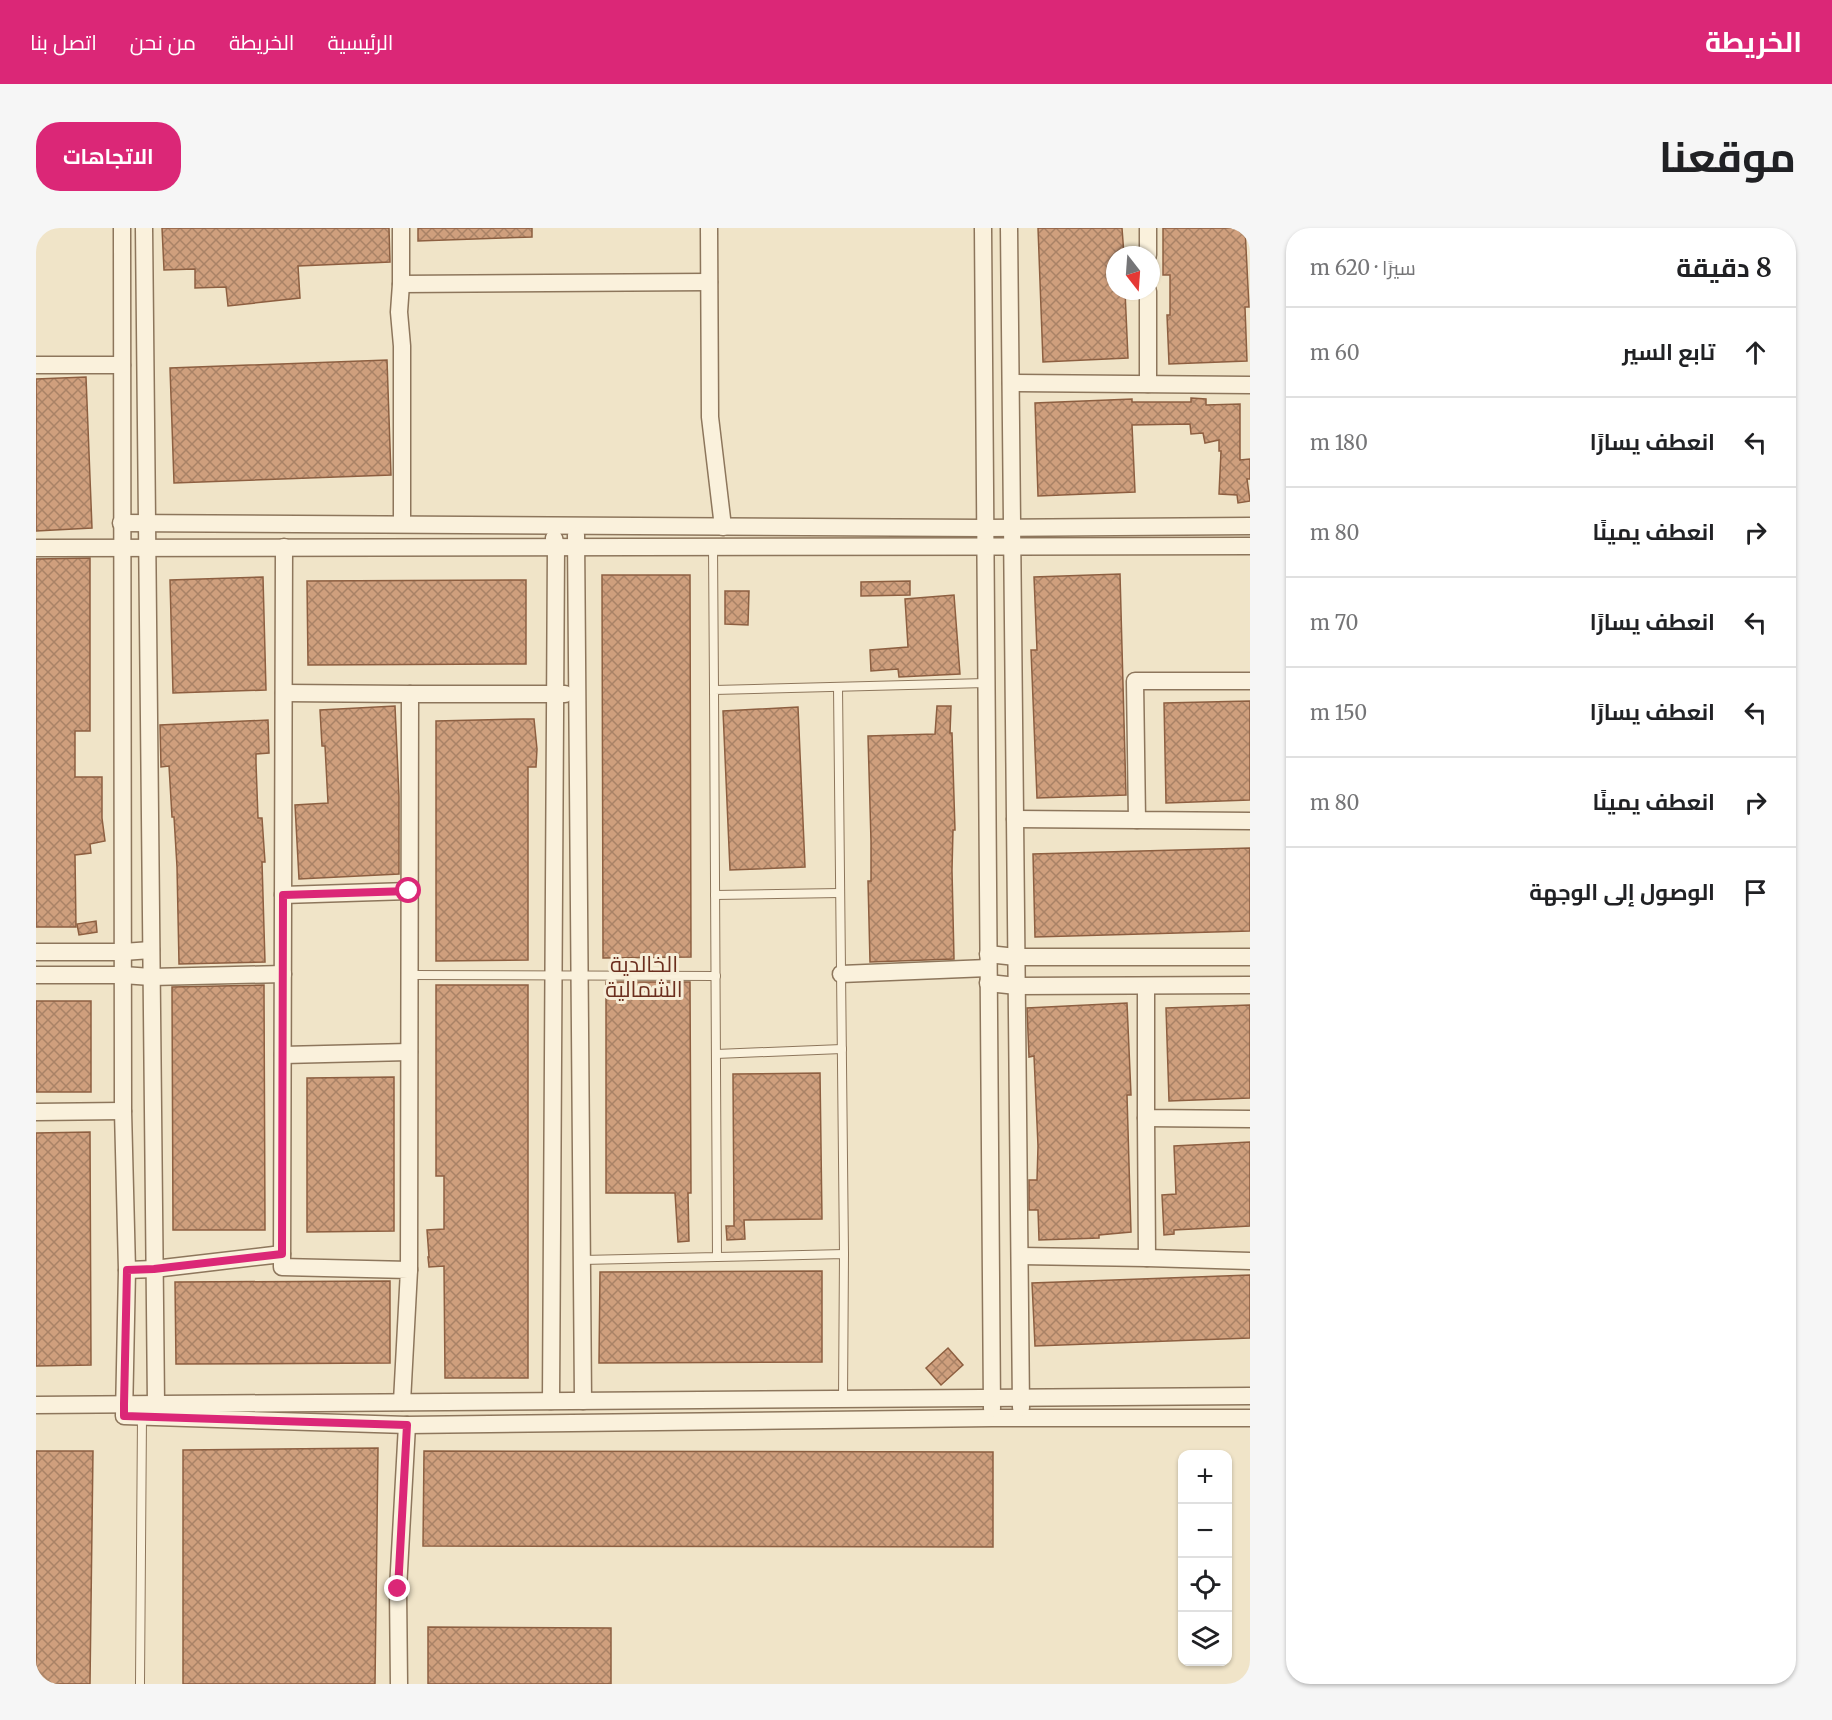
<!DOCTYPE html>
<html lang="ar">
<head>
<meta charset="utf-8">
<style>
	:root { --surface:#fff; --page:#f6f6f6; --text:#202124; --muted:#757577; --line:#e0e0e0; --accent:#db2777 }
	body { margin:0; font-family:Merriweather,Cairo,serif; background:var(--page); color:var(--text); direction:rtl }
	.controls { position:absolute; right:18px; bottom:18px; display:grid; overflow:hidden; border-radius:12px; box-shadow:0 2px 4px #0004 }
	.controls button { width:54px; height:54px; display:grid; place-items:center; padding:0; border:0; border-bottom:2px solid var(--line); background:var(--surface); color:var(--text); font:30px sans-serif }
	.compass { position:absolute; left:1070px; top:18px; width:54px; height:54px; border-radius:50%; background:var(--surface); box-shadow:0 2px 4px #0004; rotate:163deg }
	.stop { position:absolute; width:18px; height:18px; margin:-14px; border:4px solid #db2777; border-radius:50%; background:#fff }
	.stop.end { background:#db2777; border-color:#fff; box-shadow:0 2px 6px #0008 }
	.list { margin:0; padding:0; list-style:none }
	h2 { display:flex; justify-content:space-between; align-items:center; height:78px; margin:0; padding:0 24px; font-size:26px }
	h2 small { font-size:20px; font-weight:400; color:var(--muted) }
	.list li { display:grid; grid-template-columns:39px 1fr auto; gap:18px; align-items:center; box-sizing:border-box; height:90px; padding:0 24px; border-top:2px solid var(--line) }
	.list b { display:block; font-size:22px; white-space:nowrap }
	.list em { font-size:20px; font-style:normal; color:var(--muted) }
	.icon { flex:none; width:33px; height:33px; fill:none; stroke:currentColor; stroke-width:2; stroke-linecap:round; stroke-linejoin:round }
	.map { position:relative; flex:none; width:1214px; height:1456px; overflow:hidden; direction:ltr; border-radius:24px }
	header { display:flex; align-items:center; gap:36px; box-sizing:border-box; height:84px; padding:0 30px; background:var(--accent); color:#fff }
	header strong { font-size:28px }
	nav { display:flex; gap:33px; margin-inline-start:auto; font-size:21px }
	.intro { display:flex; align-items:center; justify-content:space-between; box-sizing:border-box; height:144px; padding:0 36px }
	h1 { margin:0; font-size:42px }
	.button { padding:15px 27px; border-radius:24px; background:var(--accent); color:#fff; font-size:21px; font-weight:700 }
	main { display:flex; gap:36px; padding:0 36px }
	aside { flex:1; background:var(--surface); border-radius:24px; box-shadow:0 2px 4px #0004 }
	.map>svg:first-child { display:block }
</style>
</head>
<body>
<header>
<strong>الخريطة</strong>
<nav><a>الرئيسية</a><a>الخريطة</a><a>من نحن</a><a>اتصل بنا</a></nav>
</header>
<div class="intro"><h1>موقعنا</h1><a class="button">الاتجاهات</a></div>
<main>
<aside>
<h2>8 دقيقة<small>سيرًا · 620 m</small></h2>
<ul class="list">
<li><svg class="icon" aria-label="ahead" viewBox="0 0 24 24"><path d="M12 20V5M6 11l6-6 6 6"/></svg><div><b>تابع السير</b></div><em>60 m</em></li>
<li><svg class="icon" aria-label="left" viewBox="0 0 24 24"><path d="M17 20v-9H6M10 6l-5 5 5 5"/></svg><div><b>انعطف يسارًا</b></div><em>180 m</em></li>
<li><svg class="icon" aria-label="right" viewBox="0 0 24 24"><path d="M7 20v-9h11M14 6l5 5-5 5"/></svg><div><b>انعطف يمينًا</b></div><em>80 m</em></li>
<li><svg class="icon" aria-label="left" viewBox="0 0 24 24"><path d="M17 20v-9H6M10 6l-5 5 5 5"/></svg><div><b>انعطف يسارًا</b></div><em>70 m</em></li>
<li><svg class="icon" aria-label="left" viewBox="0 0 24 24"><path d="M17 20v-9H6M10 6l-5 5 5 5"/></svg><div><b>انعطف يسارًا</b></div><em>150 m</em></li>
<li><svg class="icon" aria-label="right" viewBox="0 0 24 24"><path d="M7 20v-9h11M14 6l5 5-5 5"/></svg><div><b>انعطف يمينًا</b></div><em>80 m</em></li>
<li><svg class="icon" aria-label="arrive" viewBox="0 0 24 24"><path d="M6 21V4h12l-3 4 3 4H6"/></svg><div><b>الوصول إلى الوجهة</b></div></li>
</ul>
</aside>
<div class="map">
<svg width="1214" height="1456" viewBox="0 0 1214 1456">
	<defs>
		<pattern id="building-cross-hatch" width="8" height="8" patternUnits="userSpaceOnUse" patternTransform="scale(1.5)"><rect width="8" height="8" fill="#cf9f7d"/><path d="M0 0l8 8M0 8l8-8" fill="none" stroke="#a98266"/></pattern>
	</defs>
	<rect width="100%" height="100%" fill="#f0e4c8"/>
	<!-- building -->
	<g fill="url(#building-cross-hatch)" stroke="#8d5f41" stroke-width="1.5">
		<path d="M126 0H353L354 34 262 38 264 70 192 78 190 59 159 60V41L128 42Z"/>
		<path d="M382 0H496V9L382 13Z"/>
		<path d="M1002 0H1086L1088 27H1079V63H1089L1092 130 1007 134Z"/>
		<path d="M1127 0H1209L1213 79H1209L1211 133 1133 136 1131 87H1134V47H1127Z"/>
		<path d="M351 132 355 247 138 255 134 140Z"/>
		<path d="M50 149 56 300 0 303V151Z"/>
		<path d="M1155 170 1170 171V177L1204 176V232L1214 231V251H1211L1214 273 1202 275 1201 267 1183 266 1185 223H1183V212L1169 215 1167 205 1155 206 1154 196 1096 197 1099 264 1002 268 999 175 1096 171V174H1155Z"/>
		<path d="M54 330V503H39V549H66V590L69 613 54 616 55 625 39 627 40 699H0V331Z"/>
		<path d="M1084 346 1090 567 1001 570 995 422H1001L998 349Z"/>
		<path d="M566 347H654L655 729 567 730Z"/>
		<path d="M227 349 230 462 137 465 134 352Z"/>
		<path d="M490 352V436L272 437 271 353Z"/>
		<path d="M874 353V367L825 368V354Z"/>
		<path d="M689 363H713L712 397 689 396Z"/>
		<path d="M918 367 924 446 863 449 862 441 835 443 834 422 872 419 869 371Z"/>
		<path d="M1214 473V572L1130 575 1128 475Z"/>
		<path d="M359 478 363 568V646L263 651 259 577 292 575 289 518H286L284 482Z"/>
		<path d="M901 478H915L914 505H916L919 602H917L916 642 918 731 834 734 832 653H835V613L832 508 899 506Z"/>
		<path d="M762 479 769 639 694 642 687 483Z"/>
		<path d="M488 491H498L501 521 500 539H492V732L400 733V493Z"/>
		<path d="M232 492 233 525 220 526V535L222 590H226L229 634H226L229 734 143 736 141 639 138 589H136L133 538 125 539 124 497Z"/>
		<path d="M1214 620V703L999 709 997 626Z"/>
		<path d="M60 693 61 704 43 707 41 696Z"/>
		<path d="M570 754H654L655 965H652L653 1013 642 1014 639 965H570Z"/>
		<path d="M228 757 229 1002H137L136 759Z"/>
		<path d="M400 757H492V1150H409L408 1038 393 1039 392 1029H393L391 1002 408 1001V948H400Z"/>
		<rect x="0" y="773" width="55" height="91"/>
		<path d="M1091 775 1095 867H1091L1095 1004 1063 1007V1010L1003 1012 1002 982H993V952H1001L1002 918 998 828 993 829 991 780Z"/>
		<path d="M1214 777V870L1133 873 1130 780Z"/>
		<path d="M784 845 786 991 708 992 709 1011 691 1012 690 998H698L697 846Z"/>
		<path d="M358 849V1003L271 1004V850Z"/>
		<path d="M54 904 55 1137 0 1138V905Z"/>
		<path d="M1214 914V998L1138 1002V1006L1128 1007 1126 967 1140 966 1138 918Z"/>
		<path d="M786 1043V1134L563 1135 564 1044Z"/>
		<path d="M1214 1047V1110L999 1118 996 1055Z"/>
		<path d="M354 1053V1135L140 1136 139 1054Z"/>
		<path d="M912 1120 927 1137 905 1157 890 1140Z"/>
		<path d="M342 1220 339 1456H147V1222Z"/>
		<path d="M0 1223H57L54 1456H0Z"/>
		<path d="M388 1223 957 1224V1319L387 1318Z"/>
		<path d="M392 1399 575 1400V1456H392Z"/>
	</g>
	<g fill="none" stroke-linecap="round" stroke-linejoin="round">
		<!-- service casing -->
		<g stroke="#8d765c" stroke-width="10">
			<g id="service">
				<path d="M677 318 678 462"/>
				<path d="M802 459 808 1026"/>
				<path d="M679 667 804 665"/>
				<path d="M373 747 680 748"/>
				<path d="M680 826 806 821"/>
				<path d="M681 1029 808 1026 807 1171"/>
				<path d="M546 1032 681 1029 678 462 950 455"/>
				<path d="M104 1456 106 1188"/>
			</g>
		</g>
		<!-- minor casing -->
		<g stroke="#8d765c" stroke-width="19">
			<g id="minor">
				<path d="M86 0 87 883 91 1042 88 1188 371 1197 956 1190H1214"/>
				<path d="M108 0 120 1176"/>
				<path d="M365 0V56L363 84 366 118V296"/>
				<path d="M673 0 674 189 687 299"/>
				<path d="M947 0 956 1181"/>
				<path d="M973 0 985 1180"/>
				<path d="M1112 0V27"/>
				<path d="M365 56 673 54"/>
				<path d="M1112 63V156"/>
				<path d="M0 137H86"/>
				<path d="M975 155 1214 157"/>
				<path d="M85 295 949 300 1214 298"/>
				<path d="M540 307 547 1173"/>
				<path d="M248 319 246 1039 373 1042 366 1174"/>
				<path d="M0 320 1214 318"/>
				<path d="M1214 453H1099L1101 592 1214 593"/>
				<path d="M248 465 374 466"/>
				<path d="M979 591 1101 592"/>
				<path d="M247 667 373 663"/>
				<path d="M0 724H87L115 722"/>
				<path d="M952 726 980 729H1214"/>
				<path d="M805 746 952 740"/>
				<path d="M0 747H87L115 749 247 746"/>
				<path d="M952 755 981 758 1214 757"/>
				<path d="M1110 758V890L1214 891"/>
				<path d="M247 827 373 824"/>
				<path d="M0 884 87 883"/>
				<path d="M984 1028 1111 1030 1110 890"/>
				<path d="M1111 1030 1214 1033"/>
				<path d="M91 1042 118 1041 246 1026"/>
				<path d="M373 1042 374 466H529"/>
				<path d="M515 1173 520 318 518 310"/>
				<path d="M0 1177 1214 1168"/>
				<path d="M363 1456 362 1361 371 1197"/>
			</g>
		</g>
		<!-- service -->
		<use href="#service" stroke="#faf1dc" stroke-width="8"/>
		<!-- minor -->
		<use href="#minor" stroke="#faf1dc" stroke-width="16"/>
	</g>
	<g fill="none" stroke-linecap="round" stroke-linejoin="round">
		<!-- route -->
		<path stroke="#db2777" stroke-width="8" d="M362 1361 371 1197 88 1188V1176L91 1042 118 1041 246 1026 247 667 373 663"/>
	</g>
	<g text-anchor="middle" stroke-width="6" stroke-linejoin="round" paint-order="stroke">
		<!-- neighbourhood labels -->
		<g font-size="22" fill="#6b2e1e" stroke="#f7eed8">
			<text x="608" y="744">الخالدية<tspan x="608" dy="25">الشمالية</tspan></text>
		</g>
	</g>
</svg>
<div class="controls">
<button>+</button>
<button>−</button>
<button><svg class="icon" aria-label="locate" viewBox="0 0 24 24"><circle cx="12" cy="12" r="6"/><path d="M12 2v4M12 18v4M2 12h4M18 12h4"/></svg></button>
<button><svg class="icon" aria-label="layers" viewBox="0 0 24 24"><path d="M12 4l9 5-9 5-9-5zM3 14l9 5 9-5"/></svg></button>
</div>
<svg class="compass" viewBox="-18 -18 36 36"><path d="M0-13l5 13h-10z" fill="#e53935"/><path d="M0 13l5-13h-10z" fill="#757577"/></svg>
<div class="stop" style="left:373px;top:663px"></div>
<div class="stop end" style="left:362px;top:1361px"></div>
</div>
</main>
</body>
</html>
